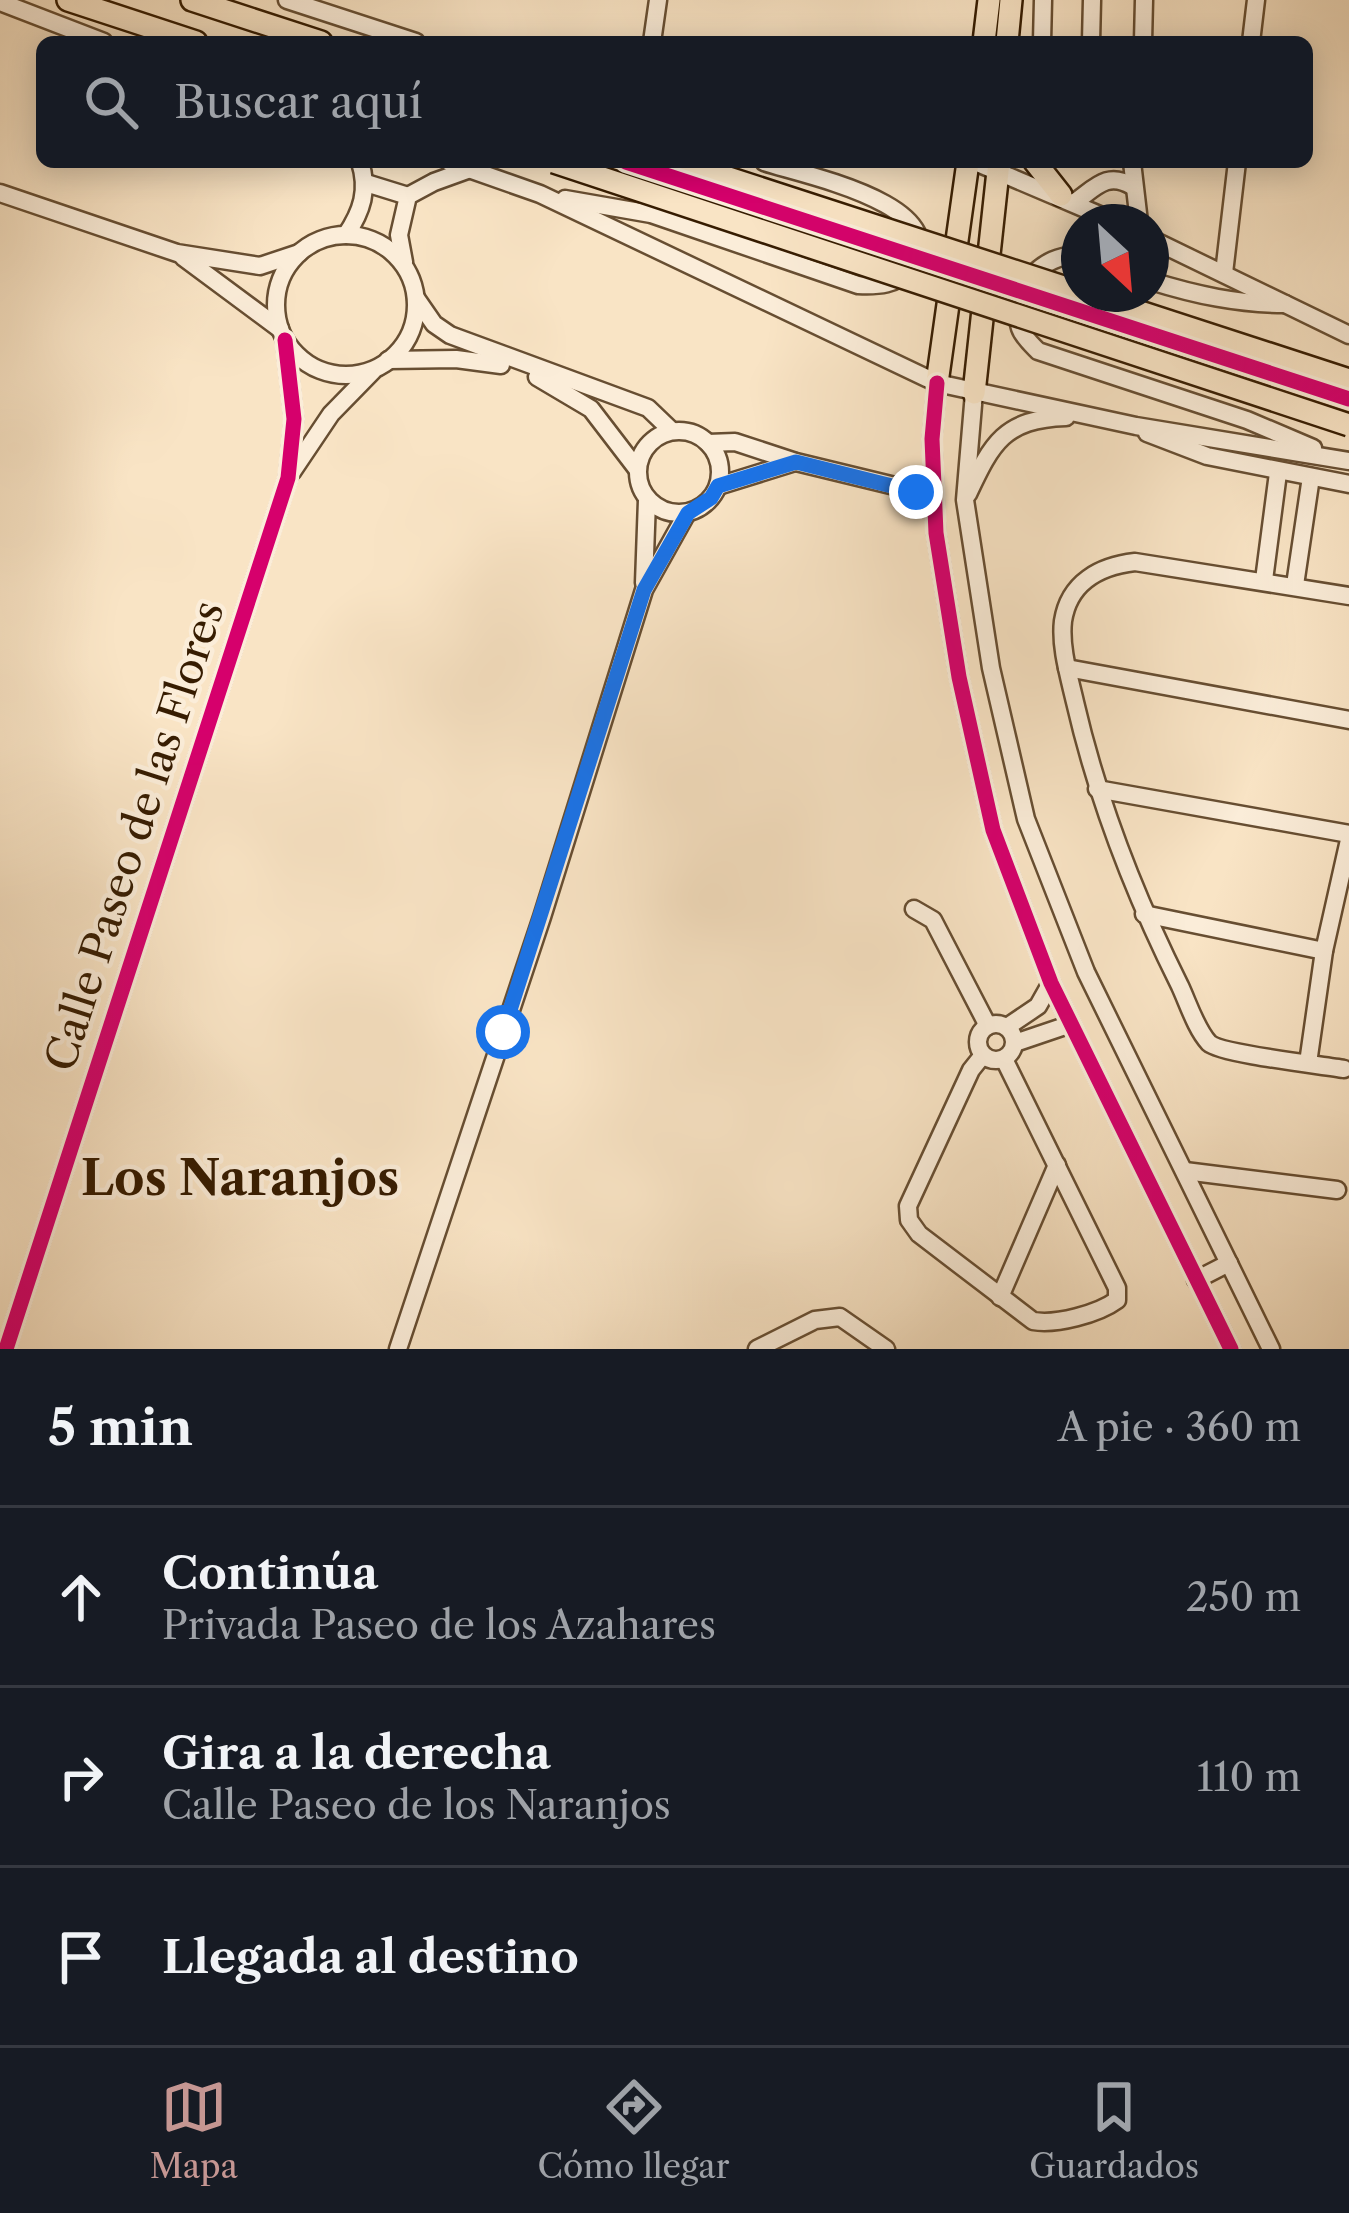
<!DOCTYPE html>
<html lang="es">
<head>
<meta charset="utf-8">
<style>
	:root { --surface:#171b24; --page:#20242c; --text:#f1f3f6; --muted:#9ea1a6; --line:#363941; --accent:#c59692 }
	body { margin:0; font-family:"Libre Caslon Text",serif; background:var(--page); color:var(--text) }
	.compass { position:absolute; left:1061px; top:204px; width:108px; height:108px; border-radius:50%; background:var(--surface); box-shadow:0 6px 30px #0003; rotate:154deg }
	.stop { position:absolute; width:36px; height:36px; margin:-27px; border:9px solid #1a73e8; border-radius:50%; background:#fff }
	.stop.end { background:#1a73e8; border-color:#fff; box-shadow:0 3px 12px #0008 }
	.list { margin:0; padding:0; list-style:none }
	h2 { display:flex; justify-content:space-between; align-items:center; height:156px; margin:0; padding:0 48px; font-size:51px }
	h2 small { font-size:39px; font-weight:400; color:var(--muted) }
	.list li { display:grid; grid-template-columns:78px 1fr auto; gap:36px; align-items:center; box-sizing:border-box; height:180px; padding:0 48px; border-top:3px solid var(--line) }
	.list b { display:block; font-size:45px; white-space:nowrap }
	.list p { margin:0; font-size:39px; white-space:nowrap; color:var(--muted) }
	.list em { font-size:39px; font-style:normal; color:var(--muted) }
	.icon { flex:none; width:66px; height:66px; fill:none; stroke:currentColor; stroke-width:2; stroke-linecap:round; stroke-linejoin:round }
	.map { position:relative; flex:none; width:1349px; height:1349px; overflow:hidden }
	.search { position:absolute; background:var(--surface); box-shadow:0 6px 30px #0003; left:36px; right:36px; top:36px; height:132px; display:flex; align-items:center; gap:30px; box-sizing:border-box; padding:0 42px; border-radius:18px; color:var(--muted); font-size:45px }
	.sheet { height:696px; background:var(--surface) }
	nav { display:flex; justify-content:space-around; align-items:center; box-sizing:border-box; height:168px; border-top:3px solid var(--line); background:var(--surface); font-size:33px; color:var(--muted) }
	nav a { display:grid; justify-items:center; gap:6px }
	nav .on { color:var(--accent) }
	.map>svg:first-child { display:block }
</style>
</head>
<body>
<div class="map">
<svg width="1349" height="1349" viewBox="0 0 1349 1349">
	<rect width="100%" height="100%" fill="#f9e4c5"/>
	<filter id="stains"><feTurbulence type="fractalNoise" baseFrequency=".00167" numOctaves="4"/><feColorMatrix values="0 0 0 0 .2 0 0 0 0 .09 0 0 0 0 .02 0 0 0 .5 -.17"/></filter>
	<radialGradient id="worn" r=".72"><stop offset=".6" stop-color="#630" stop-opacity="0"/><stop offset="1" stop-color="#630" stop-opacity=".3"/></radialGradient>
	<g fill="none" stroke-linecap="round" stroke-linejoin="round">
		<!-- minor casing -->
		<g stroke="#674e32" stroke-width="21">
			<g id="minor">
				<path d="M287 0 416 42"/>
				<path d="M0 2 104 42"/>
				<path d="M652 42 658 0"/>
				<path d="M1042 42 1043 0"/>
				<path d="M1091 42 1092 0"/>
				<path d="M1143 42 1144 0"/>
				<path d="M1251 42 1256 0"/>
				<path d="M449 162 540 194 937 383 1136 426 1349 461"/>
				<path d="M975 162 1116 222"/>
				<path d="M1132 162 1139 222"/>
				<path d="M366 183 408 196"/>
				<path d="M0 193 177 253 260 266 299 253"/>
				<path d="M565 199 651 214 858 285C878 286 897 285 910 269 960 205 799 174 764 162"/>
				<path d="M1075 202C1095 188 1107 171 1132 186"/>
				<path d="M346 235C362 211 369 190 360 162"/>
				<circle cx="346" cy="305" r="70"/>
				<path d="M1151 239 1349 335"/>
				<path d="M1079 256C1043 252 1007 291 1020 328 1023 337 1032 345 1038 351L1247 420 1313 448"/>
				<path d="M183 257 280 329"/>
				<path d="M404 262 399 235 408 196 434 182 470 169"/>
				<path d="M1224 273 1237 162"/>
				<path d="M1151 281C1196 295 1238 304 1285 304"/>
				<path d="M416 298 434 324 450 335 648 408 672 431"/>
				<path d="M388 360 456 359 501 365"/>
				<path d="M537 377 591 409 637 469"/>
				<path d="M937 383 932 439 936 533 959 677 993 830 1051 983 1231 1349"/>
				<path d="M974 393 965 500 991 668 1026 819 1086 972 1271 1349"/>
				<circle cx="679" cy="472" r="41"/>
				<path d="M1147 433 1207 456 1349 484"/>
				<path d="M708 443 735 442 796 462 932 495"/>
				<path d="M292 472 331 414 373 371"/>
				<path d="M718 486 795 462"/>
				<path d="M968 494C992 443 1004 419 1066 417"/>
				<path d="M1264 580 1278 473"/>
				<path d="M644 583 647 500"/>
				<path d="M1295 585 1311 477"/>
				<path d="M1067 668 1349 720"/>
				<path d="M1097 789 1349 834"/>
				<path d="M914 909 933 920 988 1026"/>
				<path d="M1144 914 1324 951"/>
				<circle cx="996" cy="1042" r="18"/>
				<path d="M1007 1027 1038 1006 1051 983"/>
				<path d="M1015 1043 1071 1024"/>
				<path d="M983 1055 971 1070 908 1206 909 1220 919 1234 1033 1321C1056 1325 1098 1314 1117 1300V1288L1004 1059"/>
				<path d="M1308 1063 1324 951 1349 840"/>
				<path d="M1344 1069C1321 1065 1221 1054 1209 1043 1196 1029 1188 1003 1180 986 1134 894 1098 802 1075 702 1069 676 1060 647 1063 621 1069 582 1100 566 1135 562L1349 596"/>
				<path d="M1185 1171 1337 1190"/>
				<path d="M1196 1280 1229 1263"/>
				<path d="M1000 1297 1057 1165"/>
				<path d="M6 1349 288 478 294 419 285 340"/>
				<path d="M398 1349 542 917 644 590 687 513"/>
				<path d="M757 1349 815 1320 840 1317 886 1349"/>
			</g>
		</g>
		<!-- major casing -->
		<g stroke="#361c01" stroke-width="26">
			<g id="major">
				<path d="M68 0 196 42"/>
				<path d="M192 0 321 42"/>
				<path d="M984 42 989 0"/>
				<path d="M1007 42 1011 0"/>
				<path d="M1035 162 1061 195"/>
				<path d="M937 383 968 162"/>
				<path d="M974 393 999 162"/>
			</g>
		</g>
		<!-- minor -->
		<use href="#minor" stroke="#fbedd9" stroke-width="16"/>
		<!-- major -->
		<use href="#major" stroke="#f9e4c5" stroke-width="21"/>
		<!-- major-bridge casing -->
		<g stroke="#361c01" stroke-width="26" stroke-linecap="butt">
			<g id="major-bridge">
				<path d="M554 162 1349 425"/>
				<path d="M679 162 1349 380"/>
			</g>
		</g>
		<!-- major-bridge -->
		<use href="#major-bridge" stroke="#f9e4c5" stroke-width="21"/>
		<!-- cycleway casing -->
		<g stroke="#fbedd9" stroke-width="22">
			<g id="cycleway">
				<path d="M626 162 1349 399"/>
				<path d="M937 383 932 439 936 533 959 677 993 830 1051 983 1231 1349"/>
				<path d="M6 1349 288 478 294 419 285 340"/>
			</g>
		</g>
		<!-- cycleway -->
		<use href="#cycleway" stroke="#d6006c" stroke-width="15"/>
	</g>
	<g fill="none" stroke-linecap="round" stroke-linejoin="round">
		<!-- route -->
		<path stroke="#1a73e8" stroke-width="15" d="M503 1032 644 590 688 513 711 498 718 486 796 462 916 492"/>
	</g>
	<g text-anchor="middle" stroke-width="9" stroke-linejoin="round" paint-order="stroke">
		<!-- street labels -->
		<g font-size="42" fill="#361c01" stroke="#fbedd9">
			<text transform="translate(134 836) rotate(-72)" y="15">Calle Paseo de las Flores</text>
		</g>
		<!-- quarter labels -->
		<g font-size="48" font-weight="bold" fill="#361c01" stroke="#fbedd9">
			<text x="240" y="1195">Los Naranjos</text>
		</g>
	</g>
	<rect width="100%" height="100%" filter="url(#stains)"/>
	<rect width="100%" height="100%" fill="url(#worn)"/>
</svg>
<svg class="compass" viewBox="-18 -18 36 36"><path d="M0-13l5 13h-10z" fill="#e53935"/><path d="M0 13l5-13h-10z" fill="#9ea1a6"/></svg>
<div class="stop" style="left:503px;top:1032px"></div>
<div class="stop end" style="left:916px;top:492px"></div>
<div class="search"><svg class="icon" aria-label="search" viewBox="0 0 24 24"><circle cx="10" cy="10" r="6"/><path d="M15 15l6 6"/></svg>Buscar aquí</div>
</div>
<section class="sheet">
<h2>5 min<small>A pie · 360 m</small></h2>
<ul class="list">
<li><svg class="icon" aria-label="ahead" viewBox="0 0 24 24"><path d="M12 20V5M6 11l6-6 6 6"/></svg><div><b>Continúa</b><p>Privada Paseo de los Azahares</p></div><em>250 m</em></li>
<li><svg class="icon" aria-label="right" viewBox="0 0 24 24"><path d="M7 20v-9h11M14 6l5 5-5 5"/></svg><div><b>Gira a la derecha</b><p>Calle Paseo de los Naranjos</p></div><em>110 m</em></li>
<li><svg class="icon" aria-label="arrive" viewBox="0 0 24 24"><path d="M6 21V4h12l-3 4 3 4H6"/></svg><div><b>Llegada al destino</b></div></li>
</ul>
</section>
<nav>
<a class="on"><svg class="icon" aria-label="map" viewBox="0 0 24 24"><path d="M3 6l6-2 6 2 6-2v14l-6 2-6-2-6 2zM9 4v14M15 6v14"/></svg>Mapa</a>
<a><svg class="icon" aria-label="directions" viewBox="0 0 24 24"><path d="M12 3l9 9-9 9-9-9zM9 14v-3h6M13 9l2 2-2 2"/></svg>Cómo llegar</a>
<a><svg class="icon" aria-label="saved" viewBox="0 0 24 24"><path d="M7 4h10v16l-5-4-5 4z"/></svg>Guardados</a>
</nav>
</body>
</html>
